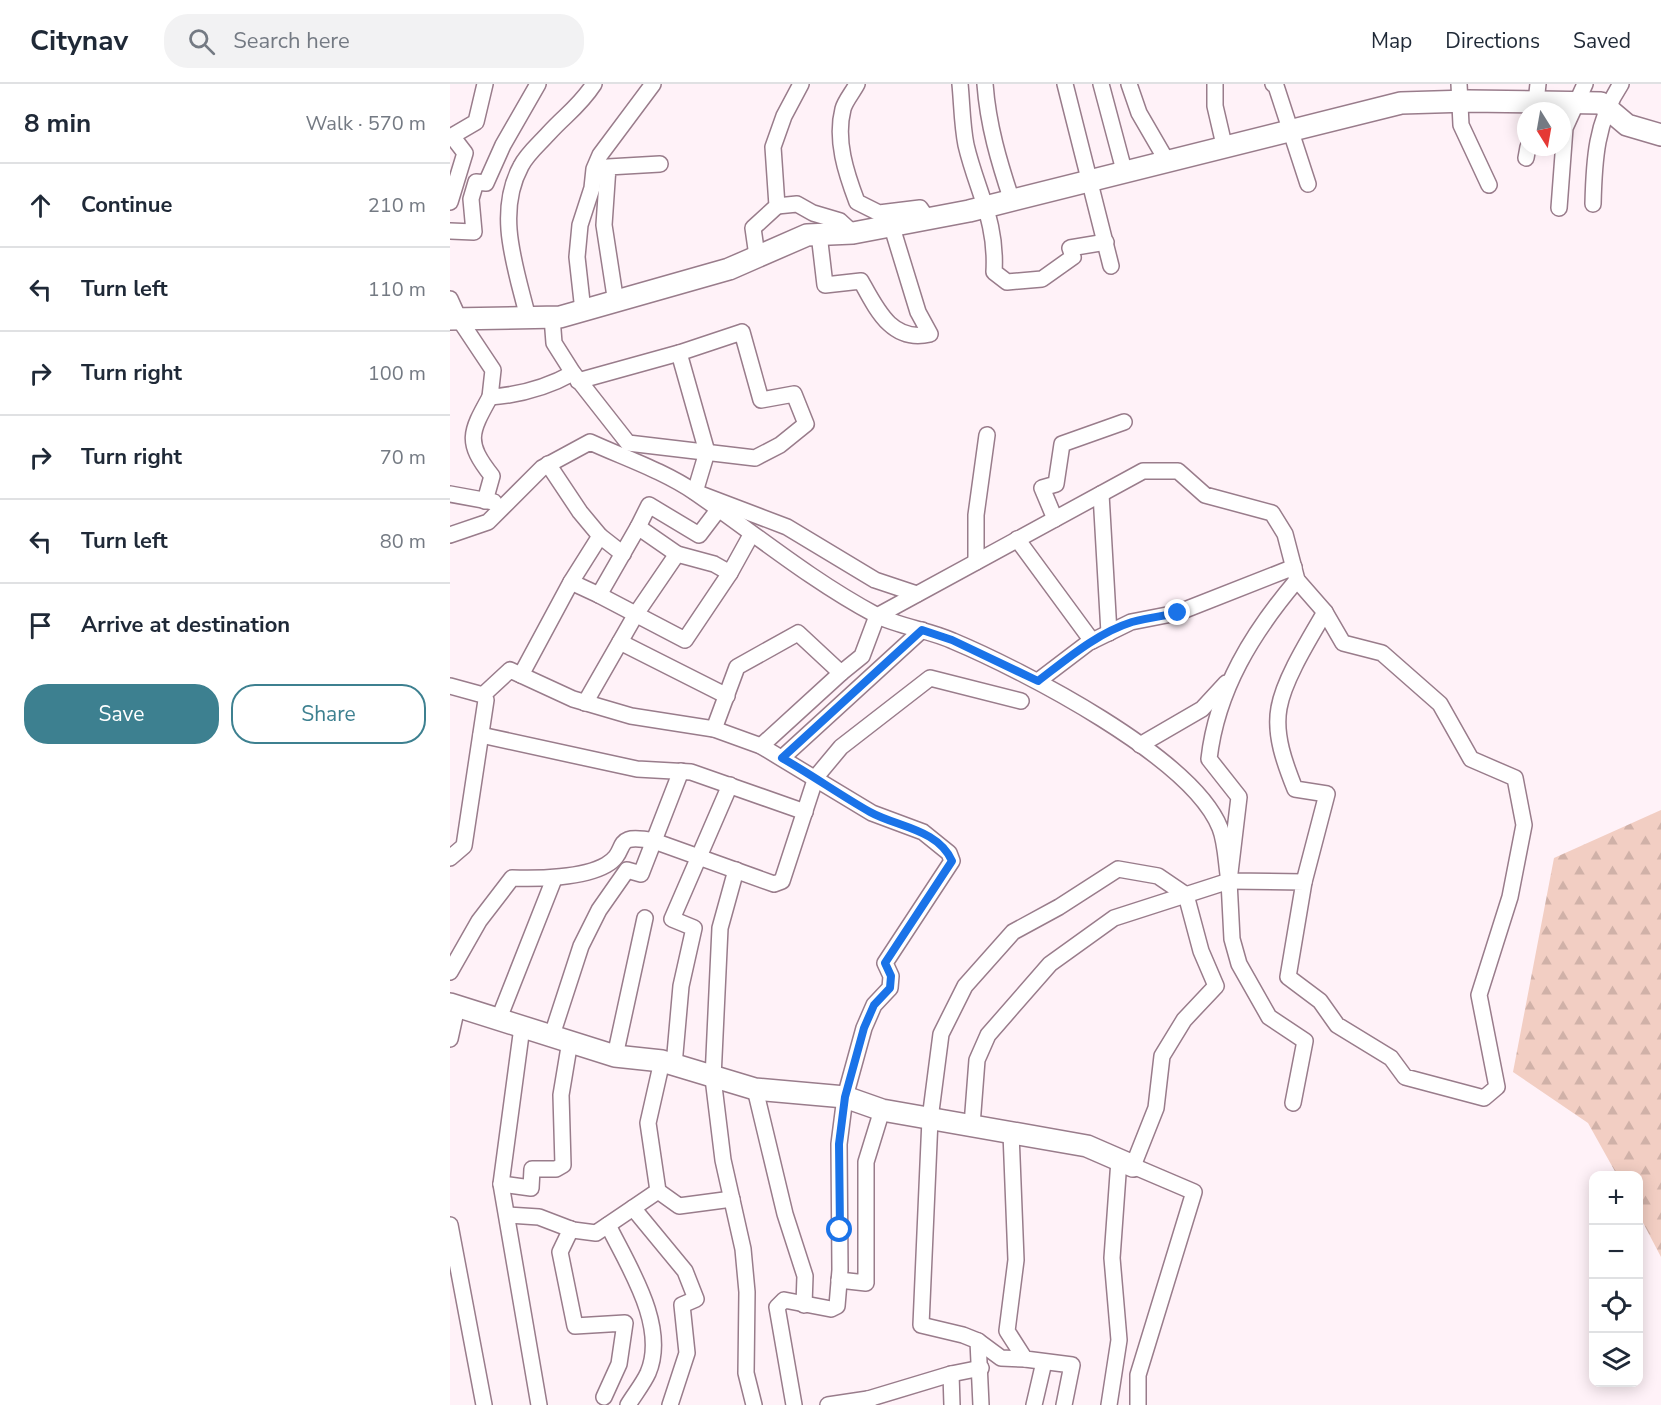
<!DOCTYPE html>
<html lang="en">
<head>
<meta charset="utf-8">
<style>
	:root { --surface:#fff; --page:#f2f2f3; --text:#1f2937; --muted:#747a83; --line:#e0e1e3; --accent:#3d8090 }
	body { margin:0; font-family:"Nunito Sans",sans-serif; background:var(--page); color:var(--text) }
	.controls { position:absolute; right:18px; bottom:18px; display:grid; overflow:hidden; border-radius:12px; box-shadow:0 3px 15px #0003 }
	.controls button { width:54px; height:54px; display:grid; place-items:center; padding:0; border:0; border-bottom:2px solid var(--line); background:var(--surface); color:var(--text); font:30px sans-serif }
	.compass { position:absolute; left:1067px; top:18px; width:54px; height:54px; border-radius:50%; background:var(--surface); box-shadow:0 3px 15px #0003; rotate:169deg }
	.stop { position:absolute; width:18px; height:18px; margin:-14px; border:4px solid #1a73e8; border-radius:50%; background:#fff }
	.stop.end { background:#1a73e8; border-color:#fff; box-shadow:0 2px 6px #0008 }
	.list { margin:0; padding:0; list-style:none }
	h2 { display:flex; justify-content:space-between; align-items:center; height:78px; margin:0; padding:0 24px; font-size:26px }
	h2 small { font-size:20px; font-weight:400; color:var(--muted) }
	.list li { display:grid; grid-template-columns:39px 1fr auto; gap:18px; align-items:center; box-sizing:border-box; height:84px; padding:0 24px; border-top:2px solid var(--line) }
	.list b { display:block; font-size:22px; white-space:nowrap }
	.list em { font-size:20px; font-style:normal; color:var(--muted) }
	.actions { display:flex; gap:12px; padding:18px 24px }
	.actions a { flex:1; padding:14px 0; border:2px solid var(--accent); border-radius:24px; text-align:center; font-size:21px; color:var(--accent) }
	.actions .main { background:var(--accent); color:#fff }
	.icon { flex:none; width:33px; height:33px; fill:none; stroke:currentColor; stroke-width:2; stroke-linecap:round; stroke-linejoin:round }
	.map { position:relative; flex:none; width:1211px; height:1321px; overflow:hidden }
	header { display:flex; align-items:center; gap:36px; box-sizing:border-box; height:84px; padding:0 30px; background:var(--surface); border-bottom:2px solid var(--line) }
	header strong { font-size:28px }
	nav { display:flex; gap:33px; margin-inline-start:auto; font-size:21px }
	.search { width:420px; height:54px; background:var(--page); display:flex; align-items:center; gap:15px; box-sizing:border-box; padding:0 21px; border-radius:24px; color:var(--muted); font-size:22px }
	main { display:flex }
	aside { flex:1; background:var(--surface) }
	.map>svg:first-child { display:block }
</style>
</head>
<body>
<header>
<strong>Citynav</strong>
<div class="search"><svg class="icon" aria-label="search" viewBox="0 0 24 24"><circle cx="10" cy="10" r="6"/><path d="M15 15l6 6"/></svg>Search here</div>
<nav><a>Map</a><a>Directions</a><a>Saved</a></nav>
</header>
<main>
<aside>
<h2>8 min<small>Walk · 570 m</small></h2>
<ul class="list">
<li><svg class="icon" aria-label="ahead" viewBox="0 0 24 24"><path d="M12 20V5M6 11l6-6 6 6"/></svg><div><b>Continue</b></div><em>210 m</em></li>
<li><svg class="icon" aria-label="left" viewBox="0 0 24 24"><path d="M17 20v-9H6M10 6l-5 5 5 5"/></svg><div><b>Turn left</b></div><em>110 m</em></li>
<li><svg class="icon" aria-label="right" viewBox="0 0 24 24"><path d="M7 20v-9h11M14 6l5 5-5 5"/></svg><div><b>Turn right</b></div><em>100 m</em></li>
<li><svg class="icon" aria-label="right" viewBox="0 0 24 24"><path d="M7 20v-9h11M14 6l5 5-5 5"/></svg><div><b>Turn right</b></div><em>70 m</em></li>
<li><svg class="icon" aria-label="left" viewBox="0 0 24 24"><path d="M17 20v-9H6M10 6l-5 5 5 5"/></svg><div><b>Turn left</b></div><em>80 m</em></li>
<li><svg class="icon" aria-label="arrive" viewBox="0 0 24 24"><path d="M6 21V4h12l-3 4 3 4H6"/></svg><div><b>Arrive at destination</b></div></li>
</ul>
<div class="actions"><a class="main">Save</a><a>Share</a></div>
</aside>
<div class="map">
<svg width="1211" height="1321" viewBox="0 0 1211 1321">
	<defs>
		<pattern id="forest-firs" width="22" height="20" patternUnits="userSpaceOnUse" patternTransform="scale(1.5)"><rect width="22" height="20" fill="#f2cec3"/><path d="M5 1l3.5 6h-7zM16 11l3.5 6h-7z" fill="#d0b1a8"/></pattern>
	</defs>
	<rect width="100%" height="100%" fill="#fff2f8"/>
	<!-- forest -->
	<path fill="url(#forest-firs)" d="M1211 726V1173L1189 1131 1188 1092 1167 1091 1138 1039 1063 988 1104 774Z"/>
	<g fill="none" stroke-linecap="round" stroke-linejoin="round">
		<!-- street casing -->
		<g stroke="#997c8b" stroke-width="18">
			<g id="street">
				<path d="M407 0C403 8 395 17 393 25 385 56 396 89 407 118L429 129 470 124 477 134"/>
				<path d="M510 0C512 20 512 41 516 61 527 108 547 136 544 188L557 198 592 195 623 173 620 164 656 158"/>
				<path d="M535 0C538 41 549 78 562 117"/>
				<path d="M615 0 661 182"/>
				<path d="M651 0 675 90"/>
				<path d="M679 0 689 29 718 79"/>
				<path d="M765 0V22L775 65"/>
				<path d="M823 0 826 2 858 100"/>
				<path d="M1009 0 1011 41 1039 101"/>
				<path d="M1085 27 1088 0"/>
				<path d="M1076 74 1078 63"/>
				<path d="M0 118 15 69 2 52 26 38 35 0"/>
				<path d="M1143 120C1144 77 1146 37 1171 0"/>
				<path d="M327 122 347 120 363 129 390 137 403 149"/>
				<path d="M1109 124 1115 44 1135 0"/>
				<path d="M0 147 24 148 21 115 26 98 36 99 53 61 88 0"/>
				<path d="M369 150 375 201 411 197C427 226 442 259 480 250L468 228 441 140"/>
				<path d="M307 172 303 144 327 122 323 63 334 32 351 0"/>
				<path d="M0 215 9 235 43 286 40 313C70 311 96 304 123 289L178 359 305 374 330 361 356 340 344 310 311 316 292 248 229 269"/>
				<path d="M166 219 154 141 158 83 210 80"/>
				<path d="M133 227 127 173 130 141 142 104 144 85 150 71 203 0"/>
				<path d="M102 233 104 259 123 289"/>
				<path d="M78 234C66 184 45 130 71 82 77 70 89 60 98 50 115 31 129 23 144 0"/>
				<path d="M128 297 229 269 257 368 245 408 337 443 425 496 467 510"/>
				<path d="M98 380 130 428 150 452"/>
				<path d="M0 410 44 418"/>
				<path d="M651 410 659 549"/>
				<path d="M35 417 42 392C15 358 20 349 40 313"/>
				<path d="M605 435 592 404 606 400 612 360 674 338"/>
				<path d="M188 443 199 421 249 451 268 426"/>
				<path d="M0 451 38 438 92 384 140 358C175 374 214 387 246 409 305 450 362 497 426 531 450 543 479 546 503 557 572 586 742 673 770 744 776 759 776 780 779 797L854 798 838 893 870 917 887 941 941 974 955 993 1034 1014 1047 1003 1029 911 1060 813 1074 741 1065 694 1021 675 990 620 932 569 893 559 875 528 847 496 835 450 822 429 755 411 728 387H693L427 532 412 572 391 589 348 549 287 583 264 645"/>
				<path d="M567 455 642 557"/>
				<path d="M526 478V431L537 351"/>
				<path d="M121 498 150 452 173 470"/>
				<path d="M149 511 235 556 280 489"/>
				<path d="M170 558 277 612"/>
				<path d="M71 591 121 498 149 511 188 443 227 470 264 480 280 489 301 451"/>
				<path d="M588 597 638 559 681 538 727 529 844 483"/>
				<path d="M0 602 33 611 36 616 14 762 0 774"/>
				<path d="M33 611 60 586 123 615 181 632 264 645 311 662 422 729 473 748 499 769 502 777 435 879 441 892 440 904 424 921 414 944 395 1013 389 1060 390 1186 387 1222 381 1225 334 1216 327 1223 344 1321"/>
				<path d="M135 619 186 530 227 470"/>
				<path d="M31 651 187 685 241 688 355 728"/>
				<path d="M690 661 752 625 776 599"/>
				<path d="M311 662 391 589"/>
				<path d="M332 674 472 546"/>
				<path d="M286 786 270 844 263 994 273 1076 293 1165 297 1208 296 1289 304 1321"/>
				<path d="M854 798 877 710 845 705C835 680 824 651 829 624 834 595 860 554 875 528"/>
				<path d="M0 888 29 837 62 794C88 795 133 794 156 781 181 767 159 748 204 757L324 800 332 797 366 693 391 663 480 594 571 617"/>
				<path d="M48 937 104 795"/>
				<path d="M72 943 51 1100 89 1321"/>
				<path d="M102 951 131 862 149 826 177 786 191 790 231 687"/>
				<path d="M0 955 7 923"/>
				<path d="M165 972 195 834"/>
				<path d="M212 977 198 1039 208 1107 229 1122 282 1115"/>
				<path d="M224 981 231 902 244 844 222 835 280 701"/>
				<path d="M305 1005 335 1130 355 1192 354 1221"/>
				<path d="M843 1019 855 957 819 933 789 880 782 855 779 797 789 713 759 675C767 605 803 548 847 496"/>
				<path d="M522 1041 527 976 538 951 600 880 664 834 779 797"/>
				<path d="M561 1049 566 1176 557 1247 575 1275 622 1281 614 1321"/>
				<path d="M51 1100 81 1104 82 1085H106L113 1081 111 1011 120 957"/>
				<path d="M208 1107 183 1124 235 1187 246 1215 232 1221 237 1269 220 1321"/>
				<path d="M57 1131 89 1133 123 1146 146 1149 183 1124"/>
				<path d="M0 1141 34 1321"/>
				<path d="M158 1141C178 1182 218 1242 198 1289 193 1300 184 1311 178 1321"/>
				<path d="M121 1145 110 1168 125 1242 175 1239 169 1280 154 1313"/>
				<path d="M389 1196 416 1199V1078L432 1026"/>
				<path d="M528 1257 551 1274 575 1275"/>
				<path d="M501 1290 502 1321"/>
				<path d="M418 1315 501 1290 531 1284"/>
				<path d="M378 1321 418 1315V1321"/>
				<path d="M531 1321 528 1257 513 1251 471 1241 480 1035 491 950 515 902 563 848 609 823 668 785 708 792 736 811 751 867 766 902 734 936 712 972 706 1024 683 1082 744 1108 688 1291V1321"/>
				<path d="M584 1321 594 1278"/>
				<path d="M659 1321 669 1256 662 1174 669 1076"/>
			</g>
		</g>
		<!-- secondary casing -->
		<g stroke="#997c8b" stroke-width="24">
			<g id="secondary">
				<path d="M0 235 110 233 279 185 357 151 403 149 519 127 951 19 1018 17 1151 19 1177 41 1211 51"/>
				<path d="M0 920 165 972 212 977 305 1005 395 1013 432 1026 637 1062 683 1082"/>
			</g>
		</g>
		<!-- street -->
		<use href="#street" stroke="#fff" stroke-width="15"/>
		<!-- secondary -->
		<use href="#secondary" stroke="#fff" stroke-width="21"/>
	</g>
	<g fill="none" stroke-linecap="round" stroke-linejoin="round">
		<!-- route -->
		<path stroke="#1a73e8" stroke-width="8" d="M390 1146 389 1060 395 1013 414 944 424 921 440 904 441 892 435 879 502 777C488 745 447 743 420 728 390 711 362 691 332 674L472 546 502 556 588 597C617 575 647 549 682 538 697 534 713 532 728 529"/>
	</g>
</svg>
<div class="controls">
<button>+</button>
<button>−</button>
<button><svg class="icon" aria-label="locate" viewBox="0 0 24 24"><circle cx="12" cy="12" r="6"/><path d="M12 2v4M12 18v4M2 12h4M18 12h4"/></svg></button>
<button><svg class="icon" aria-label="layers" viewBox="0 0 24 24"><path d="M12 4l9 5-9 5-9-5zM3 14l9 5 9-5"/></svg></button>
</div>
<svg class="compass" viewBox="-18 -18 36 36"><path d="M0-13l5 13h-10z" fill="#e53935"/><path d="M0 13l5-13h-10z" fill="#747a83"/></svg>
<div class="stop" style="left:390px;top:1146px"></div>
<div class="stop end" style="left:728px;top:529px"></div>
</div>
</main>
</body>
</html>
